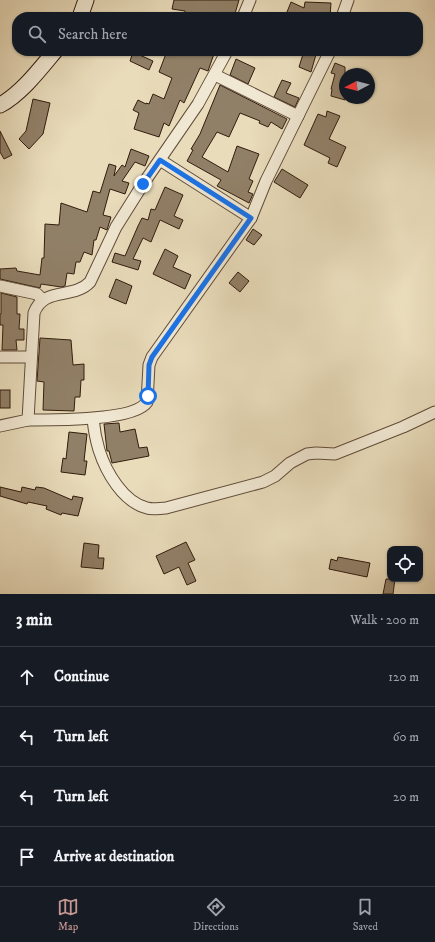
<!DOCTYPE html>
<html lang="en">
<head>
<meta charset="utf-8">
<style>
	:root { --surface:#171b24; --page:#20242c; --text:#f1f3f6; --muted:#9ea1a6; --line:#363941; --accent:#c59692 }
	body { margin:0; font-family:"IM FELL DW Pica",serif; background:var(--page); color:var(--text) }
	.controls { position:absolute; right:12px; bottom:12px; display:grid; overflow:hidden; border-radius:8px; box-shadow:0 1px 3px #0004 }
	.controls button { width:36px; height:36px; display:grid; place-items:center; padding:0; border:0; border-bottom:1px solid var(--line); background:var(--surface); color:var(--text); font:20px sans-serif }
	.compass { position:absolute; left:339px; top:68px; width:36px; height:36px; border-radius:50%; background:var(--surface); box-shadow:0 1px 3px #0004; rotate:263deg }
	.stop { position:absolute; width:12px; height:12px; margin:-9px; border:3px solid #1a73e8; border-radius:50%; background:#fff }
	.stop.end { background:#1a73e8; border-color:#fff; box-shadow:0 1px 4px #0008 }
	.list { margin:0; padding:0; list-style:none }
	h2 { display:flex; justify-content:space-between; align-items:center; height:52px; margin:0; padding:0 16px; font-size:17px }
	h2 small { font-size:13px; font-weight:400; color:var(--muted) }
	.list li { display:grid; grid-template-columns:26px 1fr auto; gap:12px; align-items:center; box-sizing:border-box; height:60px; padding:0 16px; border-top:1px solid var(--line) }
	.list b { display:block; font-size:15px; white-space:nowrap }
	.list em { font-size:13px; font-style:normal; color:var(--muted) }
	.icon { flex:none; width:22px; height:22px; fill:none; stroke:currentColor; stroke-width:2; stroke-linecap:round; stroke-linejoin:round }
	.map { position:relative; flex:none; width:435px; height:594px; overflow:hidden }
	.search { position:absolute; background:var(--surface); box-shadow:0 1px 3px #0004; left:12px; right:12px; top:12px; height:44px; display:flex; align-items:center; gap:10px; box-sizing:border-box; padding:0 14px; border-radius:16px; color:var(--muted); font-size:15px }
	.sheet { height:292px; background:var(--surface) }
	nav { display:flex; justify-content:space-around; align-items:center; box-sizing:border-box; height:56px; border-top:1px solid var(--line); background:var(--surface); font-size:11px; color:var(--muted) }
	nav a { display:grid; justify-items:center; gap:2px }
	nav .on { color:var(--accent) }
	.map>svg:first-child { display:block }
</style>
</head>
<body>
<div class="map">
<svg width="435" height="594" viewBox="0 0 435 594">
	<rect width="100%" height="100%" fill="#e9dcbb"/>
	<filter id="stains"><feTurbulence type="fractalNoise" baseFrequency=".005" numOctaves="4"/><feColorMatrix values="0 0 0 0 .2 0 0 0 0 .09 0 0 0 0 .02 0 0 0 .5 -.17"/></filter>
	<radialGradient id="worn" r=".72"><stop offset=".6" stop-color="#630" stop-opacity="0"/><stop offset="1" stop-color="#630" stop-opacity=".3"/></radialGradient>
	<!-- building -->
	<g fill="#918068" stroke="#321c0e">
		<path d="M174 0H239L234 17H184L185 11 172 9Z"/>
		<path d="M291 2 304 8 305 2 331 3 330 17H285Z"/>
		<path d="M167 51H215L208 71 200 68 184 103 180 100 169 126 164 123 159 137 134 129 139 113 133 110 138 100 146 104V103L149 104 153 94 164 99 172 78 159 72Z"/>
		<path d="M304 51H317L311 72 299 67Z"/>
		<path d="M133 52 153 61 149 70 130 61Z"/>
		<path d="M236 59 255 68 248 84 230 75Z"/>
		<path d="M335 63 345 67V100L331 96 332 89H331L335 74 331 73Z"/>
		<path d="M282 80 291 83 286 93 299 98 295 107 274 97Z"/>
		<path d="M220 85 287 119 282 129 271 122 268 127 259 123 260 121 240 113 229 137 217 132 202 157 228 172 237 146 259 154 249 179 253 181 248 192 253 194 249 203 217 186 221 180 187 161 193 150 191 149 200 134Z"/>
		<path d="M33 99 50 103 43 134 29 149 19 139 26 131Z"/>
		<path d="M327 111 340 116 329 139 346 147 337 167 328 163 330 158 304 145 318 114 326 117Z"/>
		<path d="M0 131 12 155 4 159 0 152Z"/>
		<path d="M131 149 149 156 145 166 135 162 122 181 129 183 125 194 110 189 103 215 111 217 107 230 100 227 96 240H94L92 255 84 252 80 262H76L74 274 67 273 65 286 61 287 41 284 40 288 0 279V269L16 268 17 271 40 275 42 258H44L45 224 59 225 61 203 87 212 93 191 100 193 109 164 116 166 114 176 122 165 125 167Z"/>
		<path d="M282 169 308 185 300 198 274 182Z"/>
		<path d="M165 187 183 195 174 216 183 220 179 229 160 220 151 242 143 238 133 259 141 261 138 270 112 262 115 253 125 256 138 226 142 218 148 220 151 209 155 210Z"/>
		<path d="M253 229 262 235 254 245 246 240Z"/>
		<path d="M165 249 178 256 173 267 191 275 185 289 153 274Z"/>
		<path d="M238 272 249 281 240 292 229 283Z"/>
		<path d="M116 279 132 286 126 304 109 297Z"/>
		<path d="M1 293 17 297V314H20L19 329H24V340H16L17 350H2L3 325H0V314H1Z"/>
		<path d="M40 338 71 340 73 365 84 364V380H81L80 397H75L74 411 43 410 44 382 37 381Z"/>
		<rect x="0" y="390" width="10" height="18"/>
		<path d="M119 423 120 432 135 429 139 448 147 447 149 456 112 463 109 451H107L104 424Z"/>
		<path d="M69 432 87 434 84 461H87L85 475 61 472 63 458 66 459Z"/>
		<path d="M0 487 21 492 22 487 35 490 36 487 44 488 72 500 73 496 83 498 78 516 62 513 61 515 46 509 47 506 28 502 27 504 0 496Z"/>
		<path d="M186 542 195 560 188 563 196 581 187 585 179 567 164 574 156 556Z"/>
		<path d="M84 543 99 545 98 558H104L103 569 81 567Z"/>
		<path d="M338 557 370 563 367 577 329 569 331 559 337 561Z"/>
		<path d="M386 579H395L393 594H383Z"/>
	</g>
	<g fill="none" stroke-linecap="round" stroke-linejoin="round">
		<!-- minor casing -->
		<g stroke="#604c39" stroke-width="13">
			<g id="minor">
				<path d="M243 17 250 0"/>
				<path d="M342 17 348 0"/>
				<path d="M215 75 298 116"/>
				<path d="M160 160 251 218"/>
				<path d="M0 286 37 294 43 300"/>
				<path d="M0 357H31"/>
				<path d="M93 419C94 429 96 440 99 450 106 472 123 502 147 508 153 510 160 508 166 508L263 482 275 476 290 463 307 454 316 453 335 454 403 427 435 412"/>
				<path d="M28 420C51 420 135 421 147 402L149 365 152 357 251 218 266 181 330 51"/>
				<path d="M0 426 28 420 34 313C44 286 73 300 90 282L116 227 143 184 198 104 227 51"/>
			</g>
		</g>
		<!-- secondary casing -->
		<g stroke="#321c0e" stroke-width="17">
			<g id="secondary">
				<path d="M80 17 86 0"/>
				<path d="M0 105C21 94 40 69 55 51"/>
			</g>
		</g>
		<!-- minor -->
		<use href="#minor" stroke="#f1e8d3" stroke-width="11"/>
		<!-- secondary -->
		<use href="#secondary" stroke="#f1e8d3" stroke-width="15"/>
	</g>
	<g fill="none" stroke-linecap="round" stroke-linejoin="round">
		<!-- route -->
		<path stroke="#1a73e8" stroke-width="5" d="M143 184 160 160 251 218 152 357 149 365 148 396"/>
	</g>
	<rect width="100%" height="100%" filter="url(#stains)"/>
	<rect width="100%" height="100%" fill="url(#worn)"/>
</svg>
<div class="controls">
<button><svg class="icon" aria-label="locate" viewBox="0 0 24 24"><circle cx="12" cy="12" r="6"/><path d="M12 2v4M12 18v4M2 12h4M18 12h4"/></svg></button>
</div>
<svg class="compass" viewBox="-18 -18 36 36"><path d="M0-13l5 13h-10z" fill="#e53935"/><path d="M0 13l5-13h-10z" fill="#9ea1a6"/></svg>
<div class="stop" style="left:148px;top:396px"></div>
<div class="stop end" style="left:143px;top:184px"></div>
<div class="search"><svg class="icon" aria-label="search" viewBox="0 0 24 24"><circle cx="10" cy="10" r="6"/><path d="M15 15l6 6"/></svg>Search here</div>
</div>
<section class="sheet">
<h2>3 min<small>Walk · 200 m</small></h2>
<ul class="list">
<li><svg class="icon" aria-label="ahead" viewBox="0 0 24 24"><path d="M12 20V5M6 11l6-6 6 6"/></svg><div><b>Continue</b></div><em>120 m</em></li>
<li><svg class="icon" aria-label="left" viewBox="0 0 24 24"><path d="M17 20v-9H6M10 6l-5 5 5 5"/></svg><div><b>Turn left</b></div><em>60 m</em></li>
<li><svg class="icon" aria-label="left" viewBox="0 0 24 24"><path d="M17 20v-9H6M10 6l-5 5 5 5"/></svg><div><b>Turn left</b></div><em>20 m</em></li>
<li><svg class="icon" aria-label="arrive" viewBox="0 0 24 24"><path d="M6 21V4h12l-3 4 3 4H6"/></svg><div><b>Arrive at destination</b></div></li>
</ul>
</section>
<nav>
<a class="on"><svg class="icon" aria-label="map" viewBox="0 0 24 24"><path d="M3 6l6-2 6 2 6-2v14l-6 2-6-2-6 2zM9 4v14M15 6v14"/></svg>Map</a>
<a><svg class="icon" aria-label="directions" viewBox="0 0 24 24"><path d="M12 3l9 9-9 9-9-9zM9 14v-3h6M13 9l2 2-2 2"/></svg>Directions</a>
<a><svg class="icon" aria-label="saved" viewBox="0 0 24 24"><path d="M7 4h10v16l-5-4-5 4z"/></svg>Saved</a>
</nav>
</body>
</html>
